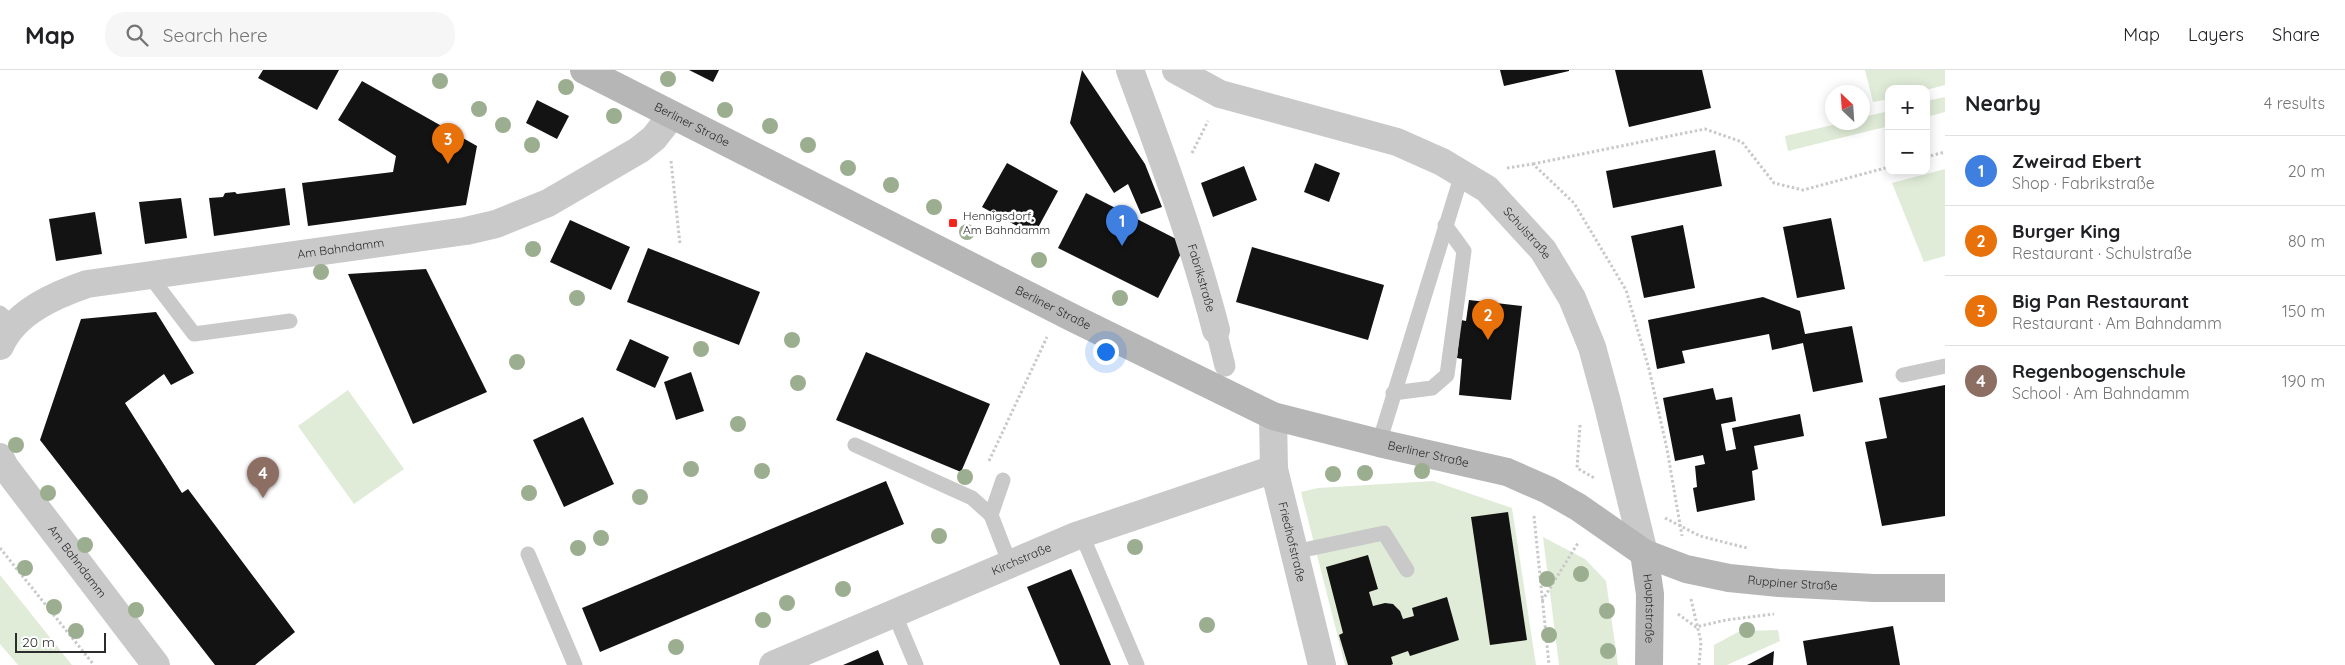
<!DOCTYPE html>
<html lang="en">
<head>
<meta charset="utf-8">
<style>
	:root { --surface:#fff; --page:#f6f6f6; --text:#202124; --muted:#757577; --line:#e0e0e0; --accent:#f5251d }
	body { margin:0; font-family:Quicksand,sans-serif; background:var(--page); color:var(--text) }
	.controls { position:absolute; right:15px; top:15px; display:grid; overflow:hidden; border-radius:10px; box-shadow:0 2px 12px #0003 }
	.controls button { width:45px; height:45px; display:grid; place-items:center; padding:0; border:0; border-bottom:1px solid var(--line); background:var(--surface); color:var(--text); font:25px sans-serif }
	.compass { position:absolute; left:1825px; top:15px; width:45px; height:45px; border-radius:50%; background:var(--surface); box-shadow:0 2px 12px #0003; rotate:335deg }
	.scale { position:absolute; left:15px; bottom:12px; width:91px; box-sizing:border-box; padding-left:5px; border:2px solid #2c2c2c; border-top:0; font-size:14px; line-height:18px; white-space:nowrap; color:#2c2c2c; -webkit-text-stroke:4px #fff; paint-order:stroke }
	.you { position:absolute; left:1105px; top:281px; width:18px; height:18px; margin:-12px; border:4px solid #fff; border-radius:50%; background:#1a73e8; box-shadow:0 0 0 8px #1a73e833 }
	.badge { display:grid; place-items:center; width:32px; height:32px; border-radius:50%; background:var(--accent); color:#fff; font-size:16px; font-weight:700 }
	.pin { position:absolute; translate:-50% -41px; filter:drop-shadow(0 1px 2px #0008) }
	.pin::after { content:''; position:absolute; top:26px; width:18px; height:15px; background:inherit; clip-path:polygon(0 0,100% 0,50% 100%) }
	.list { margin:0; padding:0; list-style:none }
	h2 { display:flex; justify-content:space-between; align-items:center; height:65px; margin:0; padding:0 20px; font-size:21px }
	h2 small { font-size:16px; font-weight:400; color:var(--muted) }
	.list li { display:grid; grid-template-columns:32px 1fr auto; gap:15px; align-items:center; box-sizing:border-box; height:70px; padding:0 20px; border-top:1px solid var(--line) }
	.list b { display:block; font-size:19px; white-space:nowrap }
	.list p { margin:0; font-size:16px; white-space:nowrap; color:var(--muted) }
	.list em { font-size:16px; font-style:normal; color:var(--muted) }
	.icon { flex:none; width:28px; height:28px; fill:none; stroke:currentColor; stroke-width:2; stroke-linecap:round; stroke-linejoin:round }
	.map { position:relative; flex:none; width:1945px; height:595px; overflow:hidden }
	header { display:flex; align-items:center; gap:30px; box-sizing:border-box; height:70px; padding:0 25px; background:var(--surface); border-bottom:1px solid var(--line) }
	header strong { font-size:24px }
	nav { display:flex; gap:28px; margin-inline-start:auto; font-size:18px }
	.search { width:350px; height:45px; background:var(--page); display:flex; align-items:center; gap:12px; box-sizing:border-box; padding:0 18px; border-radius:20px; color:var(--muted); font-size:19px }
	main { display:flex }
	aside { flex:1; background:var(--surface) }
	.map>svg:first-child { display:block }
</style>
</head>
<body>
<header>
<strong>Map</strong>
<div class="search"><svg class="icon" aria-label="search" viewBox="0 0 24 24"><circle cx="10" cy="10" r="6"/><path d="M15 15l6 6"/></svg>Search here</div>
<nav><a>Map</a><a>Layers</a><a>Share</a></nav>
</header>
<main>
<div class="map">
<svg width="1945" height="595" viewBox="0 0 1945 595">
	<rect width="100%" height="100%" fill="#fff"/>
	<!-- green -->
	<g fill="#e0ecd8">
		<path d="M1865 0H1945V15L1926 20 1889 19V29L1873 32Z"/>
		<path d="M1945 27V42L1926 47V31Z"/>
		<path d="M1889 41V56L1788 81 1785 66 1841 53 1862 52 1863 47Z"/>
		<path d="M1945 99V186L1924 192 1892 113Z"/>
		<path d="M348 320 404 399 354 434 298 356Z"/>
		<path d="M1433 411 1512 438 1536 595H1345L1301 422 1318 418Z"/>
		<path d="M1543 467 1585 489 1606 511 1618 595H1559Z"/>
		<path d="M0 505 72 595H18L0 574Z"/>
		<path d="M1778 560 1780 571 1727 595H1714V575L1740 561Z"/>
	</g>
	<!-- building -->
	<g fill="#131313">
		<path d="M263 0H339L317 40 258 8Z"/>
		<path d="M689 0H719L713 12Z"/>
		<path d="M1082 0 1145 94 1162 137 1141 144 1128 114 1114 123 1070 53Z"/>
		<path d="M1500 0H1569V1L1504 16Z"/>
		<path d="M1615 0H1702L1711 38 1629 57Z"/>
		<path d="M362 11 477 76 466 135 308 156 302 113 393 102 396 86 338 50Z"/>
		<path d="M537 30 569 46 557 69 526 53Z"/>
		<path d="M1715 80 1722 116 1613 138 1606 101Z"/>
		<path d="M1007 93 1058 121 1034 165 982 137Z"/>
		<path d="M1315 93 1340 103 1329 132 1304 122Z"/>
		<path d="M1244 96 1257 130 1213 147 1201 113Z"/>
		<path d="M285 118 290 155 214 166 209 128 223 127 225 123 235 122 237 124Z"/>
		<path d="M1086 123 1186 174 1158 228 1058 178Z"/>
		<path d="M181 128 187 168 145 174 139 132Z"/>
		<path d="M95 142 102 184 56 191 49 149Z"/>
		<path d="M1831 148 1845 219 1797 228 1783 157Z"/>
		<path d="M570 150 630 177 611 220 550 192Z"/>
		<path d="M1683 155 1695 218 1644 228 1631 166Z"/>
		<path d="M1252 177 1384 215 1368 270 1236 232Z"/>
		<path d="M648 178 760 222 739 275 627 232Z"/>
		<path d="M426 199 487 322 413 354 348 204Z"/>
		<path d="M1763 227 1800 241 1805 264 1852 256 1863 312 1813 322 1803 273 1772 280 1769 264 1682 281 1685 293 1657 299 1648 250Z"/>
		<path d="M1469 230 1522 236 1511 330 1459 325 1462 289 1457 288 1461 250 1466 251Z"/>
		<path d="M156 242 194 303 171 315 164 304 125 333 182 423 188 419 295 562 255 595H215L40 370 81 249Z"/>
		<path d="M630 269 669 287 655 318 616 300Z"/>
		<path d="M866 282 990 334 961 402 836 350Z"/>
		<path d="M691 302 704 341 676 350 664 312Z"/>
		<path d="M1945 315V446L1882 456 1865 372 1887 368 1879 328Z"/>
		<path d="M1713 318 1716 330 1732 327 1736 351 1721 354 1726 381 1736 379 1732 358 1800 344 1804 366 1754 376 1758 399 1752 401 1755 430 1697 442 1693 418 1697 417 1695 396 1705 394 1703 385 1675 391 1663 328Z"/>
		<path d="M583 347 614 414 564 437 533 370Z"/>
		<path d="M886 411 904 454 600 582 582 538Z"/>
		<path d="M1508 442 1527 570 1490 575 1471 447Z"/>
		<path d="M1368 485 1378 519 1369 522 1373 536 1385 533 1393 534 1400 541 1403 549 1414 546 1412 538 1447 527 1459 570 1410 586 1408 581 1391 587 1393 594 1391 595H1348L1339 565 1343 563 1326 497Z"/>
		<path d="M1071 499 1083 527 1111 595H1060L1027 517Z"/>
		<path d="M1893 556 1900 595H1807L1803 571Z"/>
		<path d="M878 580 884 595H843Z"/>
		<path d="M1774 581 1773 595H1747L1751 593Z"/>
	</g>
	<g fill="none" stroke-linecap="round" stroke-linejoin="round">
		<!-- path -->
		<g stroke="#c9c9c9" stroke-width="3" stroke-dasharray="2.5 2.5" stroke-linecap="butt">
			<path d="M1192 83 1208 51"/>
			<path d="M1926 87 1945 82"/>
			<path d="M671 91 680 174"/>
			<path d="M1533 94 1705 59 1742 72 1774 113 1803 120 1889 97"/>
			<path d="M1507 98 1533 94 1574 133 1626 220 1649 299 1667 379 1682 466"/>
			<path d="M1580 355 1577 398 1596 409"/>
			<path d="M989 391 1047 267"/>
			<path d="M1534 446 1549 595"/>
			<path d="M1665 448 1700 466 1747 478"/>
			<path d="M0 478 94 595"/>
			<path d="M1691 529 1701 572 1699 595"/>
			<path d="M1542 531 1578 473"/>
			<path d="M1678 544 1696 557 1726 550 1774 544"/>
		</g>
		<!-- service -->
		<g stroke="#c9c9c9" stroke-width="15">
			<path d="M149 205 194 264 290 251"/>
			<path d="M0 243 16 256"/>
			<path d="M1903 305 1945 296"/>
			<path d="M1393 323 1432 318 1447 305 1464 181 1445 155"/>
			<path d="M1379 373 1462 104"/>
			<path d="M855 375 972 428 991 445"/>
			<path d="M1003 410 991 445 1010 494"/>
			<path d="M1081 463 1137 595"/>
			<path d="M1294 482 1384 463 1407 500"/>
			<path d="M528 484 575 595"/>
			<path d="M894 543 916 595"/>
		</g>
		<!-- pedestrian -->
		<path stroke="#c9c9c9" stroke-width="21" d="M1216 260 1225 296"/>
		<!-- minor -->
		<g stroke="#c9c9c9" stroke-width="28">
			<path id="s1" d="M1130 0C1162 86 1193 171 1216 260"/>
			<path id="s2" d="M1176 0 1220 24 1397 72 1442 92 1487 119 1543 180 1572 228 1592 277 1607 332 1644 483"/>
			<path id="s3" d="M0 276C15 242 55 225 87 214L466 161 496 154 548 133 639 80 654 68 672 45"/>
			<path id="s4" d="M1273 346 1274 399 1322 595"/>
			<path id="s5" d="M0 387 5 397 156 595"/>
			<path id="s6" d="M773 595 1076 466 1274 399"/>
		</g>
		<!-- secondary -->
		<g stroke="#b6b6b6" stroke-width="28">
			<path id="s7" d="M584 0 1073 248 1273 346 1379 373 1507 402 1548 420 1578 437 1644 483 1686 499 1729 508 1779 513 1874 518H1945"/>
			<path id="s8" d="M1644 483 1650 524 1649 595"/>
		</g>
	</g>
	<!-- trees -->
	<g fill="#9bae90">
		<circle cx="668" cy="9" r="8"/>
		<circle cx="440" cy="11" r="8"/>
		<circle cx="566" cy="17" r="8"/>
		<circle cx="479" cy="39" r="8"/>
		<circle cx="725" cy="40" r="8"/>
		<circle cx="614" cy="46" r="8"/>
		<circle cx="503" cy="55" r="8"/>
		<circle cx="770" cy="56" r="8"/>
		<circle cx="532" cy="75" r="8"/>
		<circle cx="808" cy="75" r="8"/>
		<circle cx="848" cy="98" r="8"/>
		<circle cx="891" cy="115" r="8"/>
		<circle cx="934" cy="137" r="8"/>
		<circle cx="967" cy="162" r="8"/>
		<circle cx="533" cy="179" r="8"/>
		<circle cx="1039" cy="190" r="8"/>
		<circle cx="321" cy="202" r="8"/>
		<circle cx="577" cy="228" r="8"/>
		<circle cx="1120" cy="228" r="8"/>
		<circle cx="792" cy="270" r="8"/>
		<circle cx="701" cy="279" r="8"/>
		<circle cx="517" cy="292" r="8"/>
		<circle cx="798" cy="313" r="8"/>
		<circle cx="738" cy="354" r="8"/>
		<circle cx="16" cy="375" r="8"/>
		<circle cx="691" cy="399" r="8"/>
		<circle cx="762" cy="401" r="8"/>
		<circle cx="1422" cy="401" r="8"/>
		<circle cx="1365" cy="403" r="8"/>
		<circle cx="1333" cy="404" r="8"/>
		<circle cx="965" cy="407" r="8"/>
		<circle cx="48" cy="423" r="8"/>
		<circle cx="529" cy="423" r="8"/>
		<circle cx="640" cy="427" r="8"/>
		<circle cx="939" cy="466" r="8"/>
		<circle cx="601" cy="468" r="8"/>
		<circle cx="85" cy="475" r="8"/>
		<circle cx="1135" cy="477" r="8"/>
		<circle cx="578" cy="478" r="8"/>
		<circle cx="25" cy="498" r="8"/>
		<circle cx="1581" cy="504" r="8"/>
		<circle cx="1547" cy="509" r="8"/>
		<circle cx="843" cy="519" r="8"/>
		<circle cx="787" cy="533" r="8"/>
		<circle cx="54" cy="537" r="8"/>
		<circle cx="136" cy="540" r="8"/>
		<circle cx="1607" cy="541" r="8"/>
		<circle cx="763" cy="550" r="8"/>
		<circle cx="1207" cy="555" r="8"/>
		<circle cx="1747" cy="560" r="8"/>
		<circle cx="76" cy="561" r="8"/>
		<circle cx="1549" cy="565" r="8"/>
		<circle cx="676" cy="577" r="8"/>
		<circle cx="1608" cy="581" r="8"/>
	</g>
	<!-- markers -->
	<rect fill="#f5251d" stroke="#fff" stroke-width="2" x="948" y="148" width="10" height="10" rx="2.5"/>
	<g text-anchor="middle" stroke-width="5" stroke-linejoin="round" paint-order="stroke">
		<!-- street labels -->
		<g font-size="12" fill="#2c2c2c" stroke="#fff">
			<text dy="4" stroke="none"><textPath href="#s7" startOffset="121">Berliner Straße</textPath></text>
			<text dy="4" stroke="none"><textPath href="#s2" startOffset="395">Schulstraße</textPath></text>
			<text dy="4" stroke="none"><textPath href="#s3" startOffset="366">Am Bahndamm</textPath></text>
			<text dy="4" stroke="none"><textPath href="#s1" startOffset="220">Fabrikstraße</textPath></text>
			<text dy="4" stroke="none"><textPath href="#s7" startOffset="526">Berliner Straße</textPath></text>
			<text dy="4" stroke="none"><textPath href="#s7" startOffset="931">Berliner Straße</textPath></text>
			<text dy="4" stroke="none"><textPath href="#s4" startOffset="128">Friedhofstraße</textPath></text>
			<text dy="4" stroke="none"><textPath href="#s6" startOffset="270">Kirchstraße</textPath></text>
			<text dy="4" stroke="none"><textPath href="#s5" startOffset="130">Am Bahndamm</textPath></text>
			<text dy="4" stroke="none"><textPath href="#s7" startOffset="1324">Ruppiner Straße</textPath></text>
			<text dy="4" stroke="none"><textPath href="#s8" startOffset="56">Hauptstraße</textPath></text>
		</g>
		<!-- poi labels -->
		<g font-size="12" fill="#2c2c2c" stroke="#fff" text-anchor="start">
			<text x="963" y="150">Hennigsdorf,<tspan x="963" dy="14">Am Bahndamm</tspan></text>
		</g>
	</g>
</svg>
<div class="controls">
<button>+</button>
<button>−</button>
</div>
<svg class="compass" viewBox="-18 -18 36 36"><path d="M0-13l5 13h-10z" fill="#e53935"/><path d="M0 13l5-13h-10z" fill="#757577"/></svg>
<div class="scale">20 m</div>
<div class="you"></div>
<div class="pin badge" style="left:1122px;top:176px;background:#3f7fe0">1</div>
<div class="pin badge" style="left:1488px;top:270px;background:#e8710a">2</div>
<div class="pin badge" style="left:448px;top:94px;background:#e8710a">3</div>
<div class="pin badge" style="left:263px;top:428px;background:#8d6e63">4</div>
</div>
<aside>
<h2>Nearby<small>4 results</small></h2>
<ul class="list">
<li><span class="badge" style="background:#3f7fe0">1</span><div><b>Zweirad Ebert</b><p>Shop · Fabrikstraße</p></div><em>20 m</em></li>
<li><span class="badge" style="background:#e8710a">2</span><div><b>Burger King</b><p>Restaurant · Schulstraße</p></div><em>80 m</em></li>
<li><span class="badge" style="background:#e8710a">3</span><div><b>Big Pan Restaurant</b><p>Restaurant · Am Bahndamm</p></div><em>150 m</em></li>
<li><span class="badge" style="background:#8d6e63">4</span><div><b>Regenbogenschule</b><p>School · Am Bahndamm</p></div><em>190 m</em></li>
</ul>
</aside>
</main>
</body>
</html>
